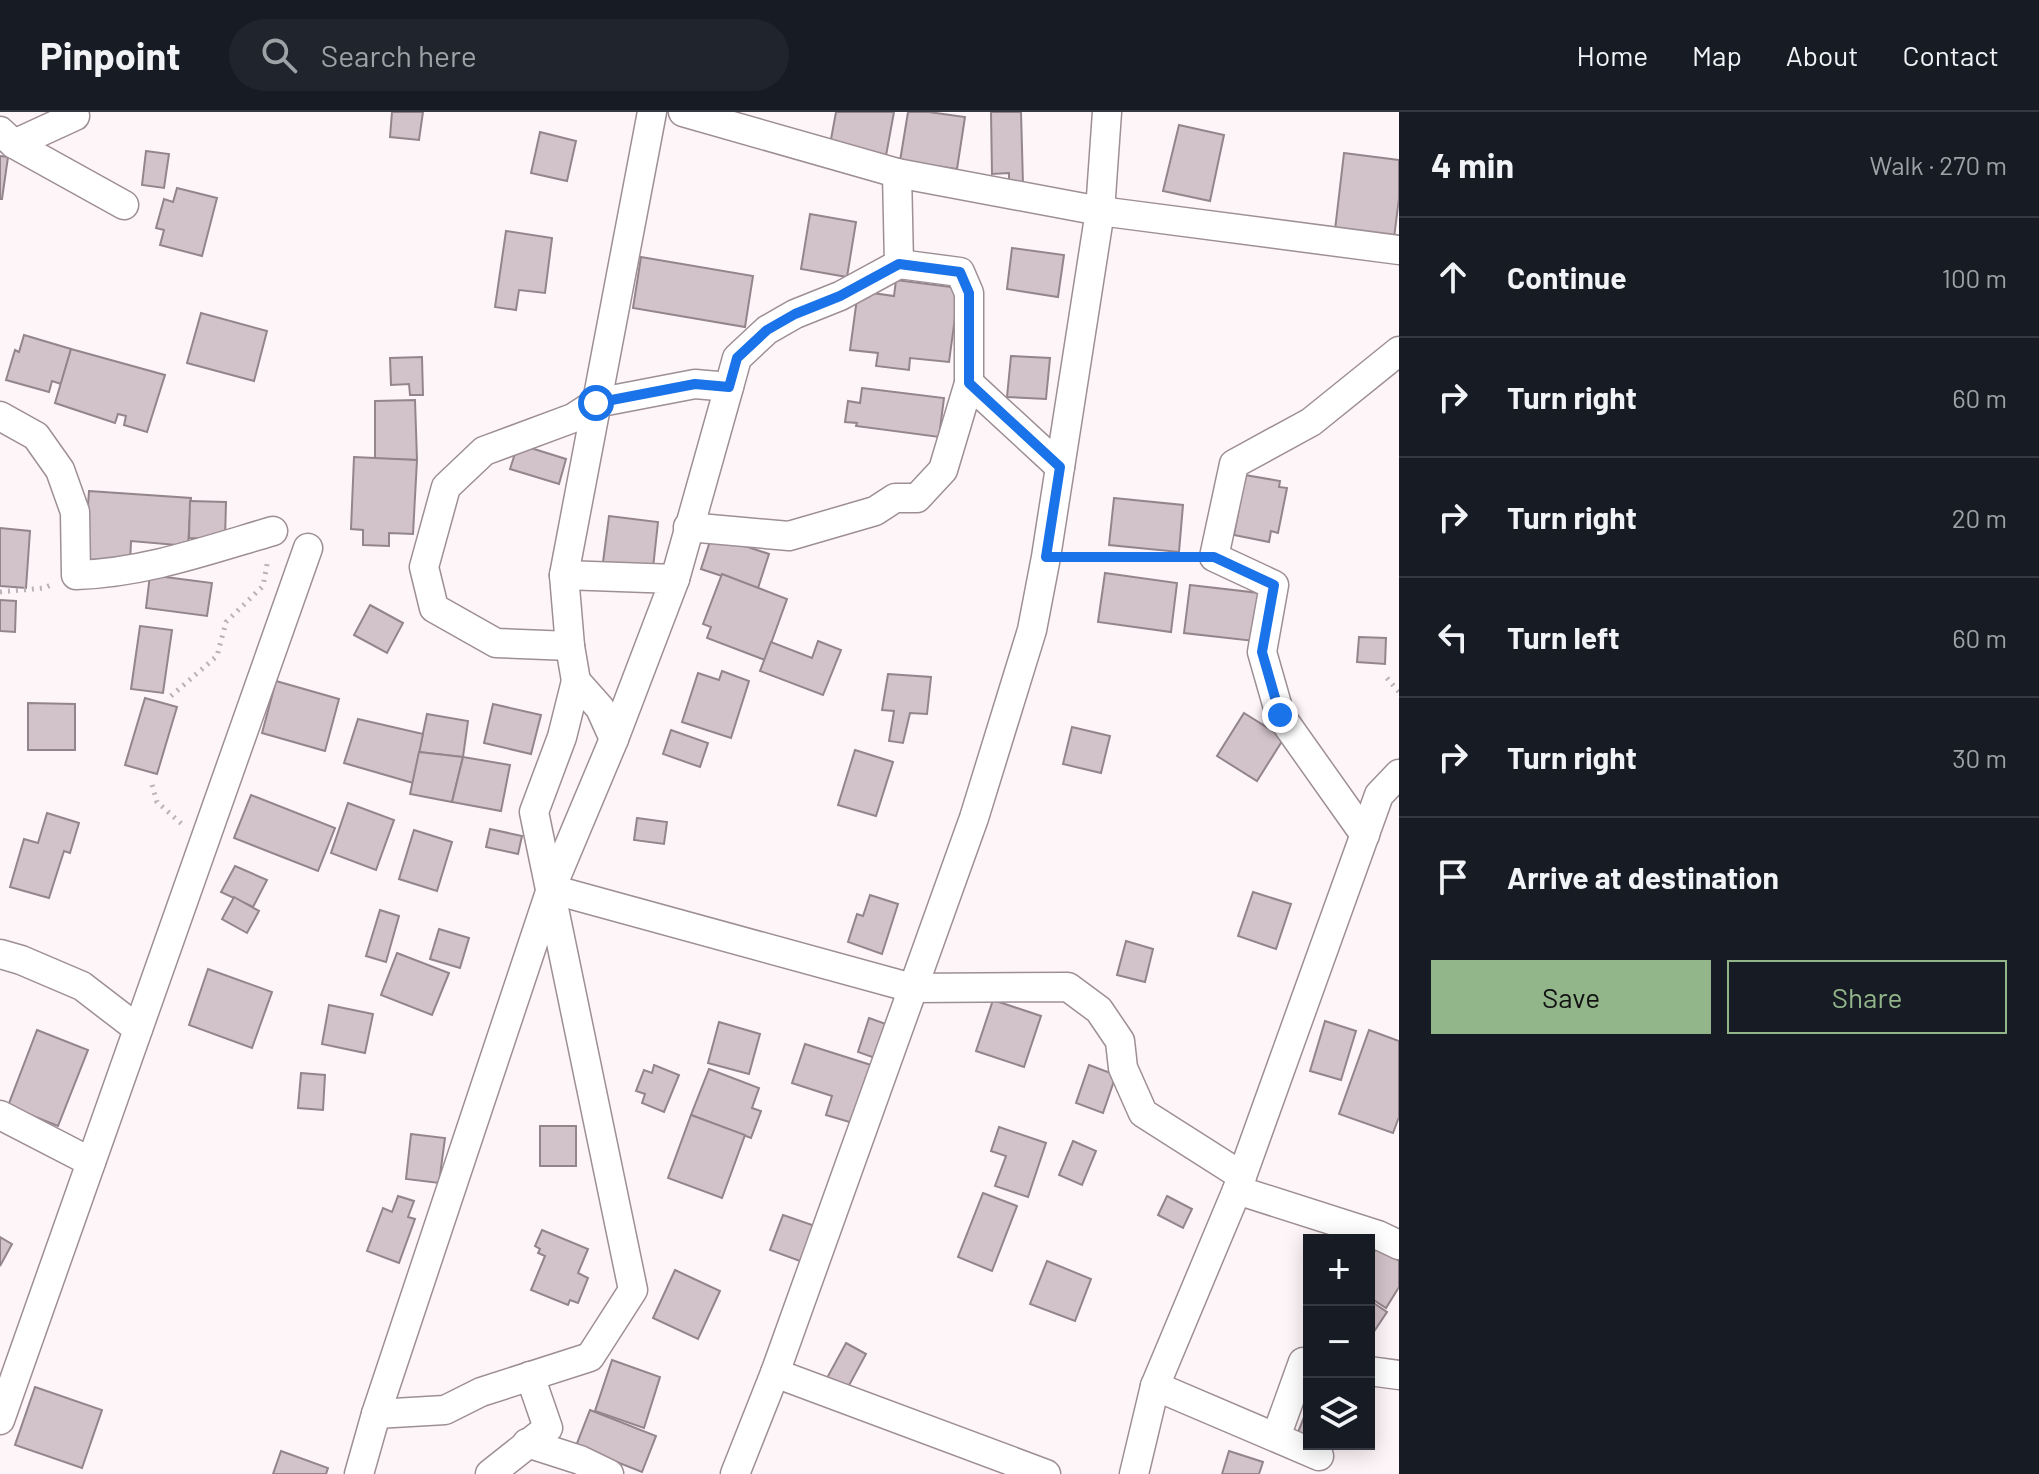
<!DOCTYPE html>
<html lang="en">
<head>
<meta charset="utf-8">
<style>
	:root { --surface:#171b24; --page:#20242c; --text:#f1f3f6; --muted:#9ea1a6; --line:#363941; --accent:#92b58a }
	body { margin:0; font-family:Barlow,sans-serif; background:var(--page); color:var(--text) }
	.controls { position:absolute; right:24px; bottom:24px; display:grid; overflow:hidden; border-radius:0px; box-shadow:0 4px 20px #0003 }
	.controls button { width:72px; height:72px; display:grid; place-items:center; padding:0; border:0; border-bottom:2px solid var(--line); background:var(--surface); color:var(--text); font:40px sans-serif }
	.stop { position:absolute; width:24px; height:24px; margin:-18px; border:6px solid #1a73e8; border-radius:50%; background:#fff }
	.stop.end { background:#1a73e8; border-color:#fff; box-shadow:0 2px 8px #0008 }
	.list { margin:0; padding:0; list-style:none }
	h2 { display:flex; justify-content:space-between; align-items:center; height:104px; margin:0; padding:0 32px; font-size:34px }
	h2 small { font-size:26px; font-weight:400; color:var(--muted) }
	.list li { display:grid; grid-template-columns:52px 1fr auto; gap:24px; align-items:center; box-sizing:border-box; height:120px; padding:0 32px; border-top:2px solid var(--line) }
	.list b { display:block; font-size:30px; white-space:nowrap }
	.list em { font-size:26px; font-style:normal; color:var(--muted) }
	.actions { display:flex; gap:16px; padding:24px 32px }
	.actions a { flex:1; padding:18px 0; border:2px solid var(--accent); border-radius:0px; text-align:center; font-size:28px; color:var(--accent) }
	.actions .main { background:var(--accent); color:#111 }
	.icon { flex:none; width:44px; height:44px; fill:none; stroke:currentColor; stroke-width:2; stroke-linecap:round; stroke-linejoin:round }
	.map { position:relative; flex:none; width:1399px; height:1362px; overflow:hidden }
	header { display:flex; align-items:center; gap:48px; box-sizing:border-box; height:112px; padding:0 40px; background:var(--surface); border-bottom:2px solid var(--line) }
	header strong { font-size:38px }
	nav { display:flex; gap:44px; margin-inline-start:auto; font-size:28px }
	.search { width:560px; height:72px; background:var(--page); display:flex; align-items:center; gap:20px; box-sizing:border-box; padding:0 28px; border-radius:44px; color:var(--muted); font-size:30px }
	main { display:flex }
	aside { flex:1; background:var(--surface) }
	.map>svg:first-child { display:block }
</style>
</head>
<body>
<header>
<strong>Pinpoint</strong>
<div class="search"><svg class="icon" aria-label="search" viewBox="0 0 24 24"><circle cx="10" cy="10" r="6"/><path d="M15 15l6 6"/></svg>Search here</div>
<nav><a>Home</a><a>Map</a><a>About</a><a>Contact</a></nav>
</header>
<main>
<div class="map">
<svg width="1399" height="1362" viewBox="0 0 1399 1362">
	<rect width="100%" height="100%" fill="#fef5f9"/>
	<!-- building -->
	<g fill="#d2c2c9" stroke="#94858c" stroke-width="2">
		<path d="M392 0H423L419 28 390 25Z"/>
		<path d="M836 0H894L885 49 829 38Z"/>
		<path d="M908 0H929L965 5 957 57 900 49Z"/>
		<path d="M991 0H1021L1023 72 1009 73V61L992 62Z"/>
		<path d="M1179 13 1224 23 1210 89 1163 79Z"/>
		<path d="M540 20 576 29 567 69 531 61Z"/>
		<path d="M146 39 169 42 164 76 142 73Z"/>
		<path d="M1344 41 1399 48V86L1394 126 1335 118Z"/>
		<path d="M0 44 8 45 2 87H0Z"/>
		<path d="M177 76 217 86 202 144 160 133 164 118 156 116 164 87 173 90Z"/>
		<path d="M810 102 856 110 847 165 801 157Z"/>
		<path d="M506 119 552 126 545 181 519 178 516 198 495 195Z"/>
		<path d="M1012 136 1064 143 1058 185 1007 177Z"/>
		<path d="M641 145 753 164 745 215 633 196Z"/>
		<path d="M896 168 959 176 949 250 910 246 909 258 876 254 878 241 850 238 858 179 894 184Z"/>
		<path d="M201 201 267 219 254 269 187 251Z"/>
		<path d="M24 223 71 237 61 272 52 269 49 280 6 268 15 238 19 240Z"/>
		<path d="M71 237 165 263 147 320 124 313 126 304 118 302 115 311 55 291Z"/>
		<path d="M1011 244 1050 246 1046 287 1007 285Z"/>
		<path d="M422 245 423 283H410L409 272 391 273 390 246Z"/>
		<path d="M862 276 944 286 939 325 856 314 857 311 845 310 848 289 860 291Z"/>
		<path d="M415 288 417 348 375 347V289Z"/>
		<path d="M518 332 566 347 559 372 510 357Z"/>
		<path d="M354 345 417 348 413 422 389 421V434L363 433V418L351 417Z"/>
		<path d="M1245 363 1280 369 1279 375 1287 376 1278 421 1271 419 1269 430 1234 423Z"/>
		<path d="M89 379 191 386 188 434 131 429 130 452 84 449Z"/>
		<path d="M1114 386 1183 393 1179 440 1109 433Z"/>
		<path d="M190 389 226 390 225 427 189 426Z"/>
		<path d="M609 404 658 410 653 456 603 450Z"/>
		<path d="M0 416 30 419 26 476 0 474Z"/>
		<path d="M712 423 769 442 758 476 701 457Z"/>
		<path d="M1105 461 1177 471 1171 520 1098 510Z"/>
		<path d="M722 462 787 487 765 548 707 526 711 515 703 512Z"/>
		<path d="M150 463 212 471 207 504 146 496Z"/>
		<path d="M1190 473 1259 481 1254 529 1184 521Z"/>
		<path d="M0 488 16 489 15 520 0 519Z"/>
		<path d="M370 493 403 511 387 541 354 523Z"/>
		<path d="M140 514 172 518 163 581 131 577Z"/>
		<path d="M1359 525 1386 526 1385 552 1357 550Z"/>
		<path d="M818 529 841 538 823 583 760 559 771 530 812 546Z"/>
		<path d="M722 559 749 569 731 626 682 610 698 561 719 568Z"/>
		<path d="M888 562 931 565 927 602 910 601 903 631 889 629 894 599 882 598Z"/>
		<path d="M276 569 339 587 325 639 262 621Z"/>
		<path d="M145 586 177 595 157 662 125 653Z"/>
		<path d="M28 591 75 592V638H28Z"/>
		<path d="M493 592 541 603 531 642 484 631Z"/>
		<path d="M1244 601 1284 626 1257 669 1217 644Z"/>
		<path d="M427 602 468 609 463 645 419 640Z"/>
		<path d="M358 607 423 622 413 671 344 651Z"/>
		<path d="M1072 615 1110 624 1101 661 1063 652Z"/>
		<path d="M671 618 708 631 700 655 663 642Z"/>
		<path d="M855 638 893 650 876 704 838 693Z"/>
		<path d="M419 640 463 645 452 690 410 682Z"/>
		<path d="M463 645 510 653 501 699 452 690Z"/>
		<path d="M251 683 335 716 318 759 234 726Z"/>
		<path d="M348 691 394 708 376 758 331 741Z"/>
		<path d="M47 701 79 711 70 741 64 739 49 786 10 775 24 727 38 731Z"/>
		<path d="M637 706 667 710 664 732 634 728Z"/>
		<path d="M490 717 522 724 518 742 486 735Z"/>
		<path d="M414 718 452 730 437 779 399 767Z"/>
		<path d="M235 754 267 768 253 795 221 780Z"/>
		<path d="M1253 780 1291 792 1276 837 1238 824Z"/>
		<path d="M870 783 898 792 882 842 848 830 857 802 863 804Z"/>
		<path d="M234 785 259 799 247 821 222 807Z"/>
		<path d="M380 798 399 804 386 850 366 844Z"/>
		<path d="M439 817 469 826 460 856 430 847Z"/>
		<path d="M1126 829 1153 837 1145 870 1117 863Z"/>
		<path d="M397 841 449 861 432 903 381 883Z"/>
		<path d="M208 857 272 880 252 936 189 913Z"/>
		<path d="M993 888 1041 904 1024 955 976 939Z"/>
		<path d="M329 893 373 902 365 941 322 932Z"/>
		<path d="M869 906 886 912 875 946 858 940Z"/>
		<path d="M1325 909 1356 919 1341 968 1310 959Z"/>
		<path d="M719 910 760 922 749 962 708 951Z"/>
		<path d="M37 918 88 938 58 1014 8 994Z"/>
		<path d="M1369 918 1399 929V1005L1393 1021 1339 1002Z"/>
		<path d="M805 932 871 953 853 1011 826 1003 832 984 792 971Z"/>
		<path d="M654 953 679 963 664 1000 642 991 645 982 636 979 644 958 652 961Z"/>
		<path d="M1089 953 1116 963 1103 1001 1076 991Z"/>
		<path d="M709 957 759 976 752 996 761 999 751 1026 691 1003Z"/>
		<path d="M301 961 325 963 323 998 298 996Z"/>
		<path d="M691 1003 745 1023 722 1086 668 1066Z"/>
		<rect x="540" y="1014" width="36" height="40"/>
		<path d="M999 1015 1046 1031 1028 1085 995 1074 1006 1044 991 1039Z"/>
		<path d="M411 1022 445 1026 439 1071 406 1067Z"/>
		<path d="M1073 1029 1096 1039 1082 1073 1059 1063Z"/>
		<path d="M983 1081 1017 1094 992 1159 958 1145Z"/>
		<path d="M398 1084 414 1089 408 1105 415 1107 399 1151 367 1139 383 1096 392 1100Z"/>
		<path d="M1167 1084 1192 1097 1183 1116 1158 1103Z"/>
		<path d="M783 1103 821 1116 808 1152 770 1138Z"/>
		<path d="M542 1118 588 1137 578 1161 588 1166 578 1191 570 1188 568 1193 531 1178 545 1144 538 1141 540 1137 535 1134Z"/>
		<path d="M0 1125 12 1132 0 1154Z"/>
		<path d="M1377 1135 1399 1149V1175L1386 1196 1369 1185V1149Z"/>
		<path d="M1047 1149 1091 1167 1075 1209 1030 1192Z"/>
		<path d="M675 1158 720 1179 698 1227 653 1206Z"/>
		<path d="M1369 1188 1387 1200 1369 1227Z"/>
		<path d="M846 1231 866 1242 847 1277 827 1266Z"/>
		<path d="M612 1248 660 1265 644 1316 595 1299Z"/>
		<path d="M35 1275 102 1298 82 1356 15 1333Z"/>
		<path d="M1309 1293V1330L1296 1325Z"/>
		<path d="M590 1298 656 1324 642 1360 576 1334Z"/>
		<path d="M281 1339 328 1356 326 1362H273Z"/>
		<path d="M1229 1339 1263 1350 1259 1362H1222Z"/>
	</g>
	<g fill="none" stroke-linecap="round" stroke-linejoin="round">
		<!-- street casing -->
		<g stroke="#9e8f95" stroke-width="31">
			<g id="street">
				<path d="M683 0 897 61 1100 99 1399 138"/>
				<path d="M0 19 14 32 124 93"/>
				<path d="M14 32 75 4"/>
				<path d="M969 271 1060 355"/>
				<path d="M0 304 36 324 60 358 75 400 76 463C144 461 208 438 273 419"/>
				<path d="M688 415 789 424 875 399 895 386H917L943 358 969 271V181L960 160 899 152"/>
				<path d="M564 463 675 467 614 627"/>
				<path d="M675 467 729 275"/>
				<path d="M570 534 496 531 434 496 424 455 446 375 484 339 573 306 596 291 695 272 729 275 737 246 767 218 795 202 840 184 899 152 897 61"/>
				<path d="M1365 723 1280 603 1262 540 1274 473 1214 445 1234 352 1311 310 1399 239"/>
				<path d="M551 777 912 876 1068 875 1099 898 1120 929 1123 956 1143 1001 1242 1064"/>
				<path d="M0 842 21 848 82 874 138 917"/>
				<path d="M0 1003 91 1050"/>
				<path d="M1237 1078 1378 1123 1399 1133"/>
				<path d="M1369 1259 1399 1263"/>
				<path d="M775 1261 1046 1362"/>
				<path d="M1155 1274 1319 1344"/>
				<path d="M376 1302 445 1298 481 1280 590 1245 633 1178 534 700 562 625 576 569"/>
				<path d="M0 1308 308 436"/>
				<path d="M1276 1325 1303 1250 1309 1251"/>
				<path d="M527 1331 580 1348 609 1362"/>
				<path d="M359 1362 376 1302 551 777 614 627 600 596 576 569 570 534 564 463 652 0"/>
				<path d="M490 1362 548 1316 530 1264"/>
				<path d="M735 1362 775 1261 974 706 1032 518 1046 445 1100 99 1107 0"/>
				<path d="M1134 1362 1155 1274 1237 1078 1379 683 1399 662"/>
			</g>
		</g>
		<!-- path -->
		<g stroke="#bab2b6" stroke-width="5" stroke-dasharray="2 6" stroke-linecap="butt">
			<path d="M1071 445H1189"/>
			<path d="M0 480 44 476 53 472"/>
			<path d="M1387 566 1399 580"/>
			<path d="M171 584 217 544 226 510 263 474 268 447"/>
			<path d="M152 673 157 690 184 714"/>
		</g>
		<!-- street -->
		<use href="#street" stroke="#fff" stroke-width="28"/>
	</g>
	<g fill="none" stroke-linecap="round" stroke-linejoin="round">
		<!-- route -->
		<path stroke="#1a73e8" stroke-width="10" d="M596 291 695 272 729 275 737 246 767 218 795 202 840 184 899 152 960 160 969 181V271L1060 355 1046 445H1214L1274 473 1262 540 1280 603"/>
	</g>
</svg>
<div class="controls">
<button>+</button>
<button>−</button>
<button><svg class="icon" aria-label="layers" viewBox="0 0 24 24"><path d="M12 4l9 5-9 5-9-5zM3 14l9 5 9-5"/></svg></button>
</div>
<div class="stop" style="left:596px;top:291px"></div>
<div class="stop end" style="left:1280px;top:603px"></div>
</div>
<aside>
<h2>4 min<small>Walk · 270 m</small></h2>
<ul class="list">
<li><svg class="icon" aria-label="ahead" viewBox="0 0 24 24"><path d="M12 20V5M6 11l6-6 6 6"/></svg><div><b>Continue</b></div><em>100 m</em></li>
<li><svg class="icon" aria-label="right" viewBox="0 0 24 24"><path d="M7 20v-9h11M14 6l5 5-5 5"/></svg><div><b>Turn right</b></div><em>60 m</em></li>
<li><svg class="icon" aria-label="right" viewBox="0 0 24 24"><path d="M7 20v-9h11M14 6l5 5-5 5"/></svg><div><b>Turn right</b></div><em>20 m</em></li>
<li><svg class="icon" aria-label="left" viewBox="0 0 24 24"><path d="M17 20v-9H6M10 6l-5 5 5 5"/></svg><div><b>Turn left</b></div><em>60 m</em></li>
<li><svg class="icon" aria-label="right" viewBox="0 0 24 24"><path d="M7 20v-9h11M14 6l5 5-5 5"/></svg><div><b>Turn right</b></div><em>30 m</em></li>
<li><svg class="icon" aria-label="arrive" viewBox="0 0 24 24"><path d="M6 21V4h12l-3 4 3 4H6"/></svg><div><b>Arrive at destination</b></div></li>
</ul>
<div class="actions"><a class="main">Save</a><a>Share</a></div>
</aside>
</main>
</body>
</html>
